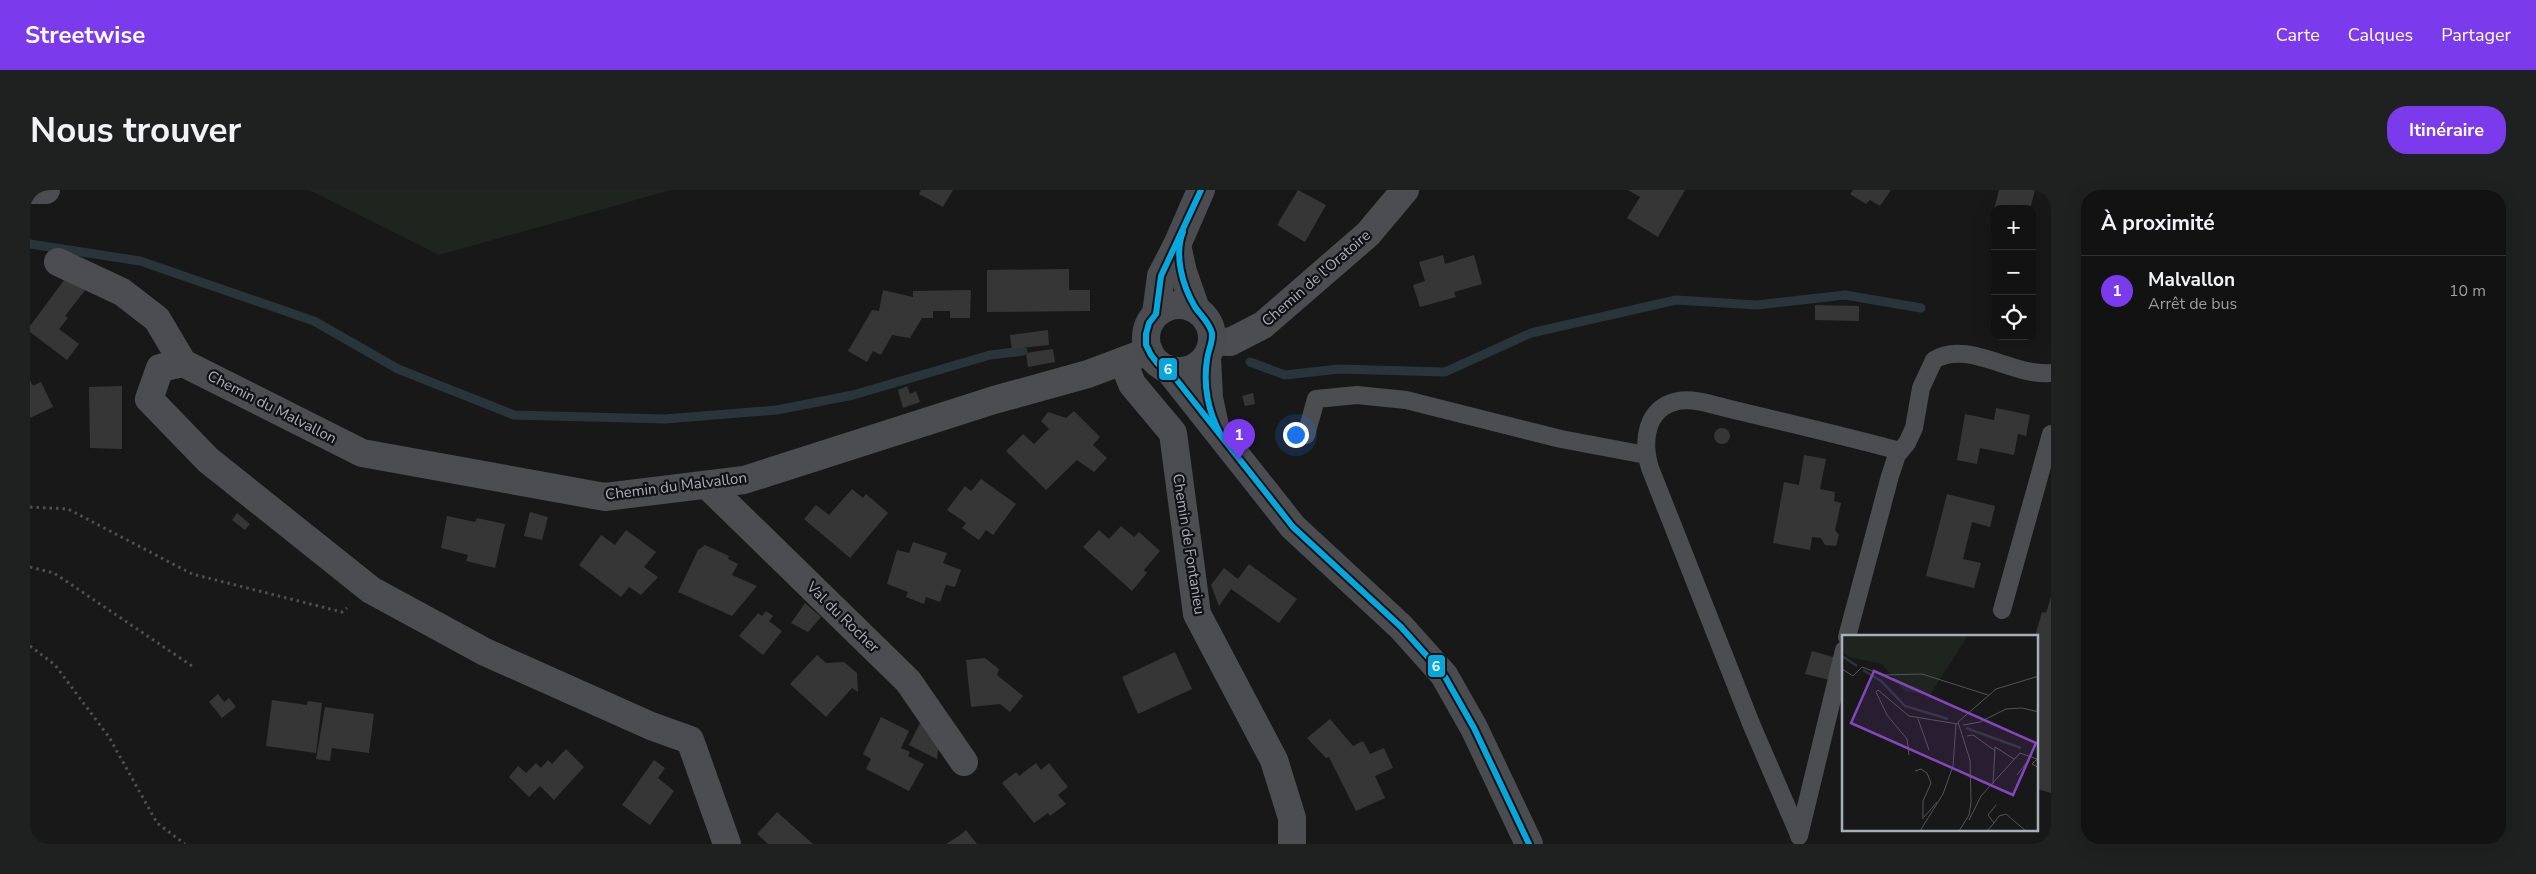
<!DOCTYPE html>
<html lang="fr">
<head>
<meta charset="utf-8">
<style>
	:root { --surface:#121212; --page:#1f2020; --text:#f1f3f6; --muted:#9c9e9f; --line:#313232; --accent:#7c3aed }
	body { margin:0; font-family:"Nunito Sans",sans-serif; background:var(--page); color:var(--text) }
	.controls { position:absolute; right:15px; top:15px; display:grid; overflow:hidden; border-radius:10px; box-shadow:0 5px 20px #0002 }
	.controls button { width:45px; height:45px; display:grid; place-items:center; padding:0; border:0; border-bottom:1px solid var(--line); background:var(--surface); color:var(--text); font:25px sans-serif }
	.you { position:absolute; left:1265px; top:244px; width:18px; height:18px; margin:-12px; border:4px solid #fff; border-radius:50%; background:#1a73e8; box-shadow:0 0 0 8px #1a73e833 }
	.badge { display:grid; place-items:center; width:32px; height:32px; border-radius:50%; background:var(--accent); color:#fff; font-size:16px; font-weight:700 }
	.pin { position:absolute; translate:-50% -41px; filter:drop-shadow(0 1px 2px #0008) }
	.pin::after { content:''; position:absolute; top:26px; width:18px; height:15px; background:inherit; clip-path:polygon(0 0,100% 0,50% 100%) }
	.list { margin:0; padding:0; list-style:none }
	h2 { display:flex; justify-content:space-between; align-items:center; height:65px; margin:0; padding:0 20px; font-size:21px }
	h2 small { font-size:16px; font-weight:400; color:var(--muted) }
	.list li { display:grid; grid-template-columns:32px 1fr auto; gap:15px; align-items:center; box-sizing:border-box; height:70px; padding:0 20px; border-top:1px solid var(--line) }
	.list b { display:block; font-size:19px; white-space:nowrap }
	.list p { margin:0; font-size:16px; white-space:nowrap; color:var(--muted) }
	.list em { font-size:16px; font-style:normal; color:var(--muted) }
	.icon { flex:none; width:28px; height:28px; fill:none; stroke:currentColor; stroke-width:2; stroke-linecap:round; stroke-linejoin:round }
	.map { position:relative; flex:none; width:2021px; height:654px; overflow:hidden; border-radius:20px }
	header { display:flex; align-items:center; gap:30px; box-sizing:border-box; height:70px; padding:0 25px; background:var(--accent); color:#fff }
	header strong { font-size:24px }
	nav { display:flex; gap:28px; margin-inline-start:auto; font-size:18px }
	.intro { display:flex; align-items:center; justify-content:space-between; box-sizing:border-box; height:120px; padding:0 30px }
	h1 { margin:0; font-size:35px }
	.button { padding:12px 22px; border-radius:20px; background:var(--accent); color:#fff; font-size:18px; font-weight:700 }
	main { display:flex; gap:30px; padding:0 30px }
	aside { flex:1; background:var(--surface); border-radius:20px; box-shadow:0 5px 20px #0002 }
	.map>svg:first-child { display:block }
</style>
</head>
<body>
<header>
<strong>Streetwise</strong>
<nav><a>Carte</a><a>Calques</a><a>Partager</a></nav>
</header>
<div class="intro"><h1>Nous trouver</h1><a class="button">Itinéraire</a></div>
<main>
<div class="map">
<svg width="2021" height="654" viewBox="0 0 2021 654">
	<rect width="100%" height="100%" fill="#181818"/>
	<!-- green -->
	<path fill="#1e251e" d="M279 0H641L409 65Z"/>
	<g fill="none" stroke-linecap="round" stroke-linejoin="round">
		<!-- stream -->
		<g stroke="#2a353b" stroke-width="9">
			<path d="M0 54 110 71 284 131 368 179 484 225 635 229 747 220 823 205 960 165 993 161"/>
			<path d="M1220 172 1255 185 1309 179 1415 182 1501 143 1646 110 1727 115 1815 105 1891 118"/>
		</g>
	</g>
	<!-- building -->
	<g fill="#363637">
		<path d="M891 0H923L913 17 889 4Z"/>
		<path d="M1268 0 1296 15 1275 52 1247 35Z"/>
		<path d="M1598 0H1655L1628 47 1597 28 1610 7Z"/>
		<path d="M1823 0H1861L1850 16 1840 10 1836 14 1820 4Z"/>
		<path d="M1969 0H2005L2000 19H1965V28L1962 27Z"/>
		<path d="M1413 65 1415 74 1444 65 1452 94 1424 102 1426 107 1390 117 1383 95 1395 91 1389 72Z"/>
		<path d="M1039 79V100H1060V121L957 122V80Z"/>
		<path d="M35 89 56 99 35 126 38 128 29 139 49 154 37 170 0 142V136Z"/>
		<path d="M853 100 883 107V101L941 100 940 128H920V121H903V128H892L880 148 862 145 851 165 843 161 837 172 818 161 842 120 849 121Z"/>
		<path d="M1785 115 1829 116V131L1785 130Z"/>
		<path d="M1018 140 1019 155 982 159 980 145Z"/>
		<path d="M1023 159 1025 172 998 177 996 163Z"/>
		<path d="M0 190 3 196 11 192 23 217 0 228Z"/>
		<path d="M92 196V259L60 258 59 197Z"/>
		<path d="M877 196 880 204 886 201 890 212 873 218 868 200Z"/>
		<path d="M1223 203 1225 214 1215 216 1212 206Z"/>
		<path d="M1966 218 2000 225 1996 246 1988 244 1984 265 1950 258 1947 274 1927 270 1935 224 1964 230Z"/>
		<path d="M1044 221 1070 247 1063 255 1077 268 1064 282 1047 270 1016 300 976 261 993 244 1004 254 1019 239 1011 231 1018 222 1036 228Z"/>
		<circle cx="1692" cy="246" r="8"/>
		<path d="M1774 265 1796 269 1790 299 1805 302 1804 311 1811 313 1805 340 1809 345 1806 356 1795 355 1791 348 1782 347 1780 360 1743 353 1754 292 1769 295Z"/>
		<path d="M951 289 986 314 963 345 956 340 949 350 932 338 936 333 917 320 935 296 941 301Z"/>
		<path d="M822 299 833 308 836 304 858 323 820 368 774 329 786 315 799 325Z"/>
		<path d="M1917 304 1965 316 1960 337 1942 332 1933 369 1951 373 1944 398 1896 386Z"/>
		<path d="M500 322 518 327 512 350 494 346Z"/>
		<path d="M207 323 220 334 215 340 202 330Z"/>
		<path d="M417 326 445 332 447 328 475 334 465 378 436 371 438 365 411 358Z"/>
		<path d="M1091 336 1104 347 1109 342 1130 361 1114 380 1117 383 1102 401 1053 357 1069 340 1079 349Z"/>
		<path d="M596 340 626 362 614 377 628 387 611 405 599 397 591 407 549 375 571 345 585 355Z"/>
		<path d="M883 352 917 363 913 373 931 380 925 397 916 395 910 412 896 407 894 414 876 407 878 402 857 394 867 360 879 363Z"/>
		<path d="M675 355 699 366 698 369 708 374 702 385 727 396 702 426 648 402 668 360Z"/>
		<path d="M1219 374 1267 409 1249 433 1201 399 1189 416 1181 395 1194 378 1208 389Z"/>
		<path d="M2021 407V603L2007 599V446H2005L2012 422 2016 423Z"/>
		<path d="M775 413 791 427 778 442 761 433Z"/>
		<path d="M736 421 743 426 739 431 752 441 733 465 709 446 728 423 732 426Z"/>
		<path d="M1782 461 1810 469 1804 491 1775 484Z"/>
		<path d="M1145 462 1162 499 1108 524 1092 487Z"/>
		<path d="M787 465 796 473 814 472 827 483 828 502 822 498 796 527 760 494Z"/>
		<path d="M955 468 969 479 967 485 993 506 980 522 970 514 941 517 936 470Z"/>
		<path d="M188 504 194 512 199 508 206 517 192 528 179 512Z"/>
		<path d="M242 510 277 515 278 511 292 513 286 563 236 556Z"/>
		<path d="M295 517 344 524 339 563 302 558 300 571 286 569Z"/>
		<path d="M851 527 879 541 871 558 880 562 878 566 894 574 879 601 836 579 841 569 833 564Z"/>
		<path d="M1300 529 1323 556 1333 551 1340 564 1354 558 1363 578 1345 586 1355 608 1326 621 1299 567 1296 568 1277 548Z"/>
		<path d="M891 531 909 551 907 569 879 555Z"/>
		<path d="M536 559 554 577 524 610 510 596 499 607 479 587 488 576 496 583 506 573 511 578 518 570 522 574Z"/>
		<path d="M624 570 635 578 628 588 644 601 620 635 592 615Z"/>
		<path d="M1006 573 1011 580 1019 573 1038 597 1028 605 1036 614 1020 626 1018 623 1004 633 972 593 986 582 989 586Z"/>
		<path d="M747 622 783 654H738L727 644Z"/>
		<path d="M936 640 947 654H916L930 645Z"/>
	</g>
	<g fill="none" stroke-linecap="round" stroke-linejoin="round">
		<!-- path -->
		<g stroke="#4e4f53" stroke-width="3" stroke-dasharray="2.5 4" stroke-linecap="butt">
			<path d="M0 317 38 319 162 384 312 422 317 418"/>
			<path d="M0 377 24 383 165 478"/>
			<path d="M0 456 25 475 79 547 127 633 155 654"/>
		</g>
		<!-- lane -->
		<g stroke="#4c4d51" stroke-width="18">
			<path d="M1276 245 1286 209 1327 205 1376 210 1531 249 1616 265"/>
			<path d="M1972 420 2021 244"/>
			<path d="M1817 447 1860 286 1867 265 1877 253 1884 238 1891 198 1904 170C1937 149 1984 187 2021 183"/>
			<path d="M1769 645 1722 536 1620 278C1612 252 1615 218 1648 211 1665 208 1687 216 1704 220 1759 233 1815 246 1870 261"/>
			<path d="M1769 646 1814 460"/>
		</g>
		<!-- street -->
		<g stroke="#4c4d51" stroke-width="28">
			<path d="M0 0H16"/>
			<path d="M28 72 92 102 127 129 153 173"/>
			<path d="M1182 151 1200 152 1233 135 1338 44 1375 0"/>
			<path d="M1093 171 1102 194 1143 243 1167 424 1244 570 1262 628V654"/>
			<path d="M677 295 878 491 934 572"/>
			<path d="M697 654 660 550 621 536 455 462 341 400 178 270 119 209 130 178 153 173 332 263 575 307 714 290 964 210 1058 184 1119 161"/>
		</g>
		<!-- secondary -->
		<g stroke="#4b4c4f" stroke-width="28">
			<path d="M1147 55 1153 82 1166 119"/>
			<circle cx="1149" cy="148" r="33"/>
			<path d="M1126 124 1131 86 1147 55 1171 0"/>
			<path d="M1177 167 1179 208 1185 236"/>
			<path d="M1138 179 1263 337 1371 437 1414 485 1444 538 1499 654"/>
		</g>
		<!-- bus-1 casing -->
		<g stroke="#121214" stroke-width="10">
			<g id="bus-1">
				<path d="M1171 0 1131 86 1126 124 1119 133 1116 144V155L1121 165 1128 174 1138 179 1263 337 1371 437 1414 485 1444 538 1499 654"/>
				<path d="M1153 42C1144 65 1152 95 1165 117 1171 126 1179 132 1182 143 1183 153 1178 160 1177 170 1173 195 1178 222 1191 245"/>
			</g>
		</g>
		<!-- bus-1 -->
		<use href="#bus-1" stroke="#06a7dc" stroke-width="6"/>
	</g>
	<g text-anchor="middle" stroke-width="4.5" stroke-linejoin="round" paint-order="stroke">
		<!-- street labels -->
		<g font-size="15" fill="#a9afba" stroke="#121214">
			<text transform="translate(1286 88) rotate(-41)" y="5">Chemin de l'Oratoire</text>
			<text transform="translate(242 217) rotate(27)" y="5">Chemin du Malvallon</text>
			<text transform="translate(646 296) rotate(-7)" y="5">Chemin du Malvallon</text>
			<text transform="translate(1159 354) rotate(81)" y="5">Chemin de Fontanieu</text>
			<text transform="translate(813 427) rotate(44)" y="5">Val du Rocher</text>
		</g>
	</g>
	<!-- overview -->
	<g transform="translate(1812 445)">
		<rect width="196" height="196" fill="#181818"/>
		<path d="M0 0H126L88 60 63 56 40 29 7 22 0 16Z" fill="#1e251e"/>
		<path fill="none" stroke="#2a353b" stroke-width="2.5" d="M0 21 15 31M21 35 39 46 63 71 106 84M124 93 179 113"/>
		<path fill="none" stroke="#525459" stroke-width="1" d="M0 34 11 41 20 32 41 40 80 39 146 60M76 84 87 115M121 90 138 87 164 74 180 73 197 77M125 101 131 100 152 115M67 120 65 104 45 80 34 57 36 55 67 81 116 89M73 136 79 134 85 138 89 148 81 166V184M175 140 188 123M151 149 153 112 172 124M82 182 95 167M127 185 139 161 178 118 195 124 190 129 197 133M152 188 157 181 164 179 184 196M78 196 101 159 111 131 114 89M117 196 127 180 129 167 128 125 116 87 154 54 197 41M145 196 152 188 146 180 154 170"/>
		<path fill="#8446be" fill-opacity="0.15" stroke="#8446be" stroke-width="2.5" d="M32 36 194 108 171 160 9 88Z"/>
		<rect width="196" height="196" fill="none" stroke="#a9afba" stroke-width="2.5"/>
	</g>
	<g stroke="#121214" stroke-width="2">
		<rect x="1128" y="167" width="20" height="24" rx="5" fill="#06a7dc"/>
		<rect x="1397" y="464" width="19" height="24" rx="5" fill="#06a7dc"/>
	</g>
	<g font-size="14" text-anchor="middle" font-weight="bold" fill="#fff">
		<text x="1138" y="184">6</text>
		<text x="1406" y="481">6</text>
	</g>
</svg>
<div class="controls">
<button>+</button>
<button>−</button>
<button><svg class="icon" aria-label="locate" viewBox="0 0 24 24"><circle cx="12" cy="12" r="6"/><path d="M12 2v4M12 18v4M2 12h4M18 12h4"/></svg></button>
</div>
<div class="you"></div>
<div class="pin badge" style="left:1209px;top:270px">1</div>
</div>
<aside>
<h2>À proximité<small></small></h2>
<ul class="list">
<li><span class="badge">1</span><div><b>Malvallon</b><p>Arrêt de bus</p></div><em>10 m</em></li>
</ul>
</aside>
</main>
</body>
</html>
